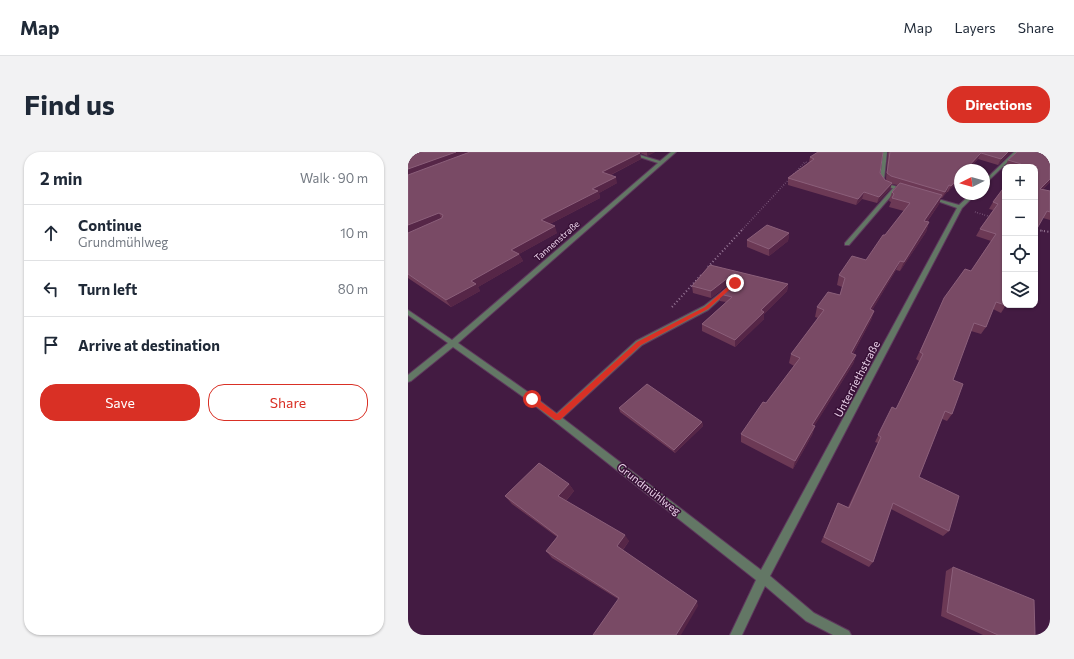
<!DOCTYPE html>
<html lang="en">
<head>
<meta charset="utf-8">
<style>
	:root { --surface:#fff; --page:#f2f2f3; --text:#1f2937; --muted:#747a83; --line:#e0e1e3; --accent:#d93025 }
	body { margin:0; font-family:Commissioner,sans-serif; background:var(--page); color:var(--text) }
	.controls { position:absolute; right:12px; top:12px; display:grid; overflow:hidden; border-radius:8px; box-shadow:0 1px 3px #0004 }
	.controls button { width:36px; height:36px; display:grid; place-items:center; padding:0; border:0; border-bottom:1px solid var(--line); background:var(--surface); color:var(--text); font:20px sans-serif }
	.compass { position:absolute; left:546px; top:12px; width:36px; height:36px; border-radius:50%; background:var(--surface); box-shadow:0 1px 3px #0004; rotate:264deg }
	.stop { position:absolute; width:12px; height:12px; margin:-9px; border:3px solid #d93025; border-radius:50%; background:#fff }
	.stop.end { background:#d93025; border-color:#fff; box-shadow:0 1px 4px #0008 }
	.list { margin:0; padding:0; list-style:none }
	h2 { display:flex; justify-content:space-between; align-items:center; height:52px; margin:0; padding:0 16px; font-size:17px }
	h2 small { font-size:13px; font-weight:400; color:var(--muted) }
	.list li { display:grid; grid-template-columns:26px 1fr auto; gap:12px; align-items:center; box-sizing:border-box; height:56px; padding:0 16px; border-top:1px solid var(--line) }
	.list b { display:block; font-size:15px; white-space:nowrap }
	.list p { margin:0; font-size:13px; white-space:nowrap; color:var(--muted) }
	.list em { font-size:13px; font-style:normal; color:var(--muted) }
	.actions { display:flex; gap:8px; padding:12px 16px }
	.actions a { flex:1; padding:9px 0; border:1px solid var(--accent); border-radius:16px; text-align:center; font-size:14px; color:var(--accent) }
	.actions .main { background:var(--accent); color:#fff }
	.icon { flex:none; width:22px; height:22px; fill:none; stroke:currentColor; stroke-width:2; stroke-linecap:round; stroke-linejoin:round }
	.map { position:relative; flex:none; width:642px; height:483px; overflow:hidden; border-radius:16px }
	header { display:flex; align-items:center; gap:24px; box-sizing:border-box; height:56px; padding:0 20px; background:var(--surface); border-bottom:1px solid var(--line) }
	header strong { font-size:19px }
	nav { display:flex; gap:22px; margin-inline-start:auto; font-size:14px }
	.intro { display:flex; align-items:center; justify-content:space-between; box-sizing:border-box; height:96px; padding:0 24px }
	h1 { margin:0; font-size:28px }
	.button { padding:10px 18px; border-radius:16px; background:var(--accent); color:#fff; font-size:14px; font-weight:700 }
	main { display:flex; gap:24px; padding:0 24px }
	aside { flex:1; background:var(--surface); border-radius:16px; box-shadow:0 1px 3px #0004 }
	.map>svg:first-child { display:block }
</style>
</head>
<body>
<header>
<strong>Map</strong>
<nav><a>Map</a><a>Layers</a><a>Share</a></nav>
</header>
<div class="intro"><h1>Find us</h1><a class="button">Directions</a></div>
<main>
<aside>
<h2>2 min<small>Walk · 90 m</small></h2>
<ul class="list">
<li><svg class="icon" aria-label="ahead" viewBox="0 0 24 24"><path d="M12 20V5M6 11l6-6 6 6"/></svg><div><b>Continue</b><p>Grundmühlweg</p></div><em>10 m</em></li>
<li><svg class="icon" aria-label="left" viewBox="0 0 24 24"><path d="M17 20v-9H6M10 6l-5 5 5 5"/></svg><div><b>Turn left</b></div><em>80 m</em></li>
<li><svg class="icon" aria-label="arrive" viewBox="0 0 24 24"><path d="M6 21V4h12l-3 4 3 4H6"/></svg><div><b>Arrive at destination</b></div></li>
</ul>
<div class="actions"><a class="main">Save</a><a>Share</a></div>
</aside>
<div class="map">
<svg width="642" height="483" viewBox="0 0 642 483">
	<rect width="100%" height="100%" fill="#431b42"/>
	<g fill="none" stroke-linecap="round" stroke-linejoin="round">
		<!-- lane casing -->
		<g stroke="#5e385d" stroke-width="2">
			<g id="lane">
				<path d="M486 35 490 36 441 93H437V91Z"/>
				<path d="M319 136 321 137V139L300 158 234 193 152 268 149 269 146 268 145 266 146 264 228 189 296 154Z"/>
			</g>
		</g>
		<!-- street casing -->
		<g stroke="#5e385d" stroke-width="2">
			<g id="street">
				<path d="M216 0H222L252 9 263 0H268L50 191 127 245 353 418 549 56 521 46 523 45 551 53 563 42H568L554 56 362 424 406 461 441 479 443 483H425L398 469 357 434 334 483H322L348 428 121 249 45 195 3 229 0 230V223L40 191 0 163V158L44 188 250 11Z"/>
				<path d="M475 0H479L476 28 480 32 500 38V40L476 34 472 28Z"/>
				<path d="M606 0H610L576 33V29Z"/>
			</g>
		</g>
		<!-- path-far1 -->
		<g stroke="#997998" stroke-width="1.5" stroke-dasharray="0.5 2" stroke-linecap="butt">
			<path d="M567 60 583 65"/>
			<path d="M627 78 637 79"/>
			<path d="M333 79 397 10 403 12"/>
		</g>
		<!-- path -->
		<g stroke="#997998" stroke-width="2" stroke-dasharray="1 2.5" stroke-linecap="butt">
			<path d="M629 78 642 80"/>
			<path d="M300 115 334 78"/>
			<path d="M264 155 294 122"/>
		</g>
		<!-- lane -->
		<use href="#lane" fill="#637765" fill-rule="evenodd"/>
		<!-- street -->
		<use href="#street" fill="#637765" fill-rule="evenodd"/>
	</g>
	<!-- wall -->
	<g fill="#6c3955">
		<path d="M0 0H247L239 4 232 1 233 7 203 23 209 31 191 41 192 46 142 72 149 81 111 102 115 109 70 135 72 139 43 155 0 126Z"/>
		<path d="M480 0H604L590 13 570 7 560 18H552L540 40H539L534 46H533L531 52 519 70H521L518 80 492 119 488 118 464 158 466 159 463 168 445 202 448 203 445 212 406 274H407L404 283 385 317 333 290V282L358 251 386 214 381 211 383 202 410 166 407 165 409 155 432 143 434 135 429 133 431 123 458 108 496 59 481 55 483 50 481 49 484 40 489 33 484 32 482 37 469 51 454 47 448 53 380 33V26L401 10 402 5 472 21 477 28 479 29 478 27Z"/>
		<path d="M642 0V30L635 37 642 39V68L635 66 627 15H597L600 8Z"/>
		<path d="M597 34 598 153 593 161 585 157 578 175 573 182 563 179 545 228 544 262 539 269 534 267 511 325 541 379 535 384 483 357 465 410 461 415 413 390 430 351 440 355 470 291 467 290 484 255 488 257 511 209 508 207 533 154 563 119 583 89 568 84 572 77 585 58 581 57 585 50Z"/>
		<path d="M381 81 380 89 361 104 339 95V88Z"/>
		<path d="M302 113 380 132 379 139 356 162V167L327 195 294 179V172L318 150 312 149V142L327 128H326L303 146 285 141 284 134Z"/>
		<path d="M211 256 294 270 295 274 267 301 212 260Z"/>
		<path d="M161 332 166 339 158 349 221 389 215 398 290 454 210 447 144 406 138 399 149 385 104 352 97 344Z"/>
		<path d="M545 415 627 483H575L533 464 538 419Z"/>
	</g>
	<!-- shaded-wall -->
	<g fill="#562647">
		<path d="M48 0H69L0 24V17Z"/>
		<path d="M239 0H247L239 4Z"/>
		<path d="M600 0H604L590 13 593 7Z"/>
		<path d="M232 1 233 7 196 26 194 20Z"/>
		<path d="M573 1 570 7 560 18H557Z"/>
		<path d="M552 24V27L540 40 543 34Z"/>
		<path d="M208 25 209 31 191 41 192 46 136 75 133 68 184 37Z"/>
		<path d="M642 27V30L628 43 632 37Z"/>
		<path d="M484 31 482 37 469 51 471 45Z"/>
		<path d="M541 33 539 40 534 46 537 40Z"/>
		<path d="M456 40 454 47 448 53 450 47Z"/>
		<path d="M534 43 531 52 513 78 516 69Z"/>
		<path d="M31 61 34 68 0 82V73Z"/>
		<path d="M521 70 518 80 492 119 496 110Z"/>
		<path d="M147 74 149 81 111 102 115 109 70 135 72 139 43 155 38 148 63 129 103 98Z"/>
		<path d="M381 81 380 89 361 104V97Z"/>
		<path d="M492 109 488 118 459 167 462 157Z"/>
		<path d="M326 121V128L303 146V139Z"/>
		<path d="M380 132 379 139 356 162V167L327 195V188L353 158Z"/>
		<path d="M466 159 463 168 440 211 443 201Z"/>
		<path d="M448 203 445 212 402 281 404 273Z"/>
		<path d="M294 270 295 274 267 301 266 298Z"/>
		<path d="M407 274 404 283 385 317 387 309Z"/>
		<path d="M161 332 166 339 155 352 150 344Z"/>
		<path d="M217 383 221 389 213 400 209 394Z"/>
		<path d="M289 449 290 454 273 483H268Z"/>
	</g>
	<!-- building -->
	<g fill="#794a65" stroke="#8b5f7a">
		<path d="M0 0H48L0 17Z"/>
		<path d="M62 0H230L232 1 194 20 208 25 184 37 190 39 133 68 147 74 103 98 111 102 63 129 68 132 38 148 0 122V81L34 66 35 63 31 61 0 73V23Z"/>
		<path d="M410 0H475L472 21 477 28 484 31 471 45 456 40 450 47 380 26 406 7 402 5Z"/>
		<path d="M482 0H600L593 7 573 1 557 18H552V24L543 34 541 33 537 40 483 24 479 21Z"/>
		<path d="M609 0H642V27L632 37 642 39V60L639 59 627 80V15H611L613 12 600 8Z"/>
		<path d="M492 31 534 43 516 69 521 70 496 110 492 109 462 157 466 159 443 201 448 203 404 273 407 274 387 309 333 282 355 250 358 251 392 206 383 202 416 158 409 155 420 140 432 143 437 126 431 123 444 104 458 108 475 83H477L502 51 484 46 486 42 484 40Z"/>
		<path d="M597 34V153L588 150 578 175 566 171 545 228 555 232 544 262 537 259 511 325 551 344 541 379 485 351 465 410 416 385 430 351 441 356 473 285 470 283 484 255 488 257 515 202 512 200 536 146 557 117 563 119 588 82 572 77 590 52 585 50Z"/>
		<path d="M359 73 381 81 361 97 339 88Z"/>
		<path d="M302 113 380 132 353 158 356 160 327 188 294 172 324 145 312 142 332 124 326 121 303 139 284 134Z"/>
		<path d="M239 232 294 270 266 298 211 256Z"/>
		<path d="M131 311 161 332 150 344 217 383 209 394 289 449 268 483H185L211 446 138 399 150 384 97 344Z"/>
		<path d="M545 415 626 448 627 483H590L539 460Z"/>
	</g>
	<!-- route -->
	<path fill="#d93025" d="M325 130 329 131 300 157 233 193 152 268H147L121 249V245H126L149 262 229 190 297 155Z"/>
	<g text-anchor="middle" stroke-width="3" stroke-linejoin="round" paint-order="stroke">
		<!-- far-street labels -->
		<g font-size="9" fill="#ebd2ea" stroke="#381137">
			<text transform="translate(149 89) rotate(-41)" y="3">Tannenstraße</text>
		</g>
		<!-- street labels -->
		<g font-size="11" fill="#ebd2ea" stroke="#381137">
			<text transform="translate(449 227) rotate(-62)" y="4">Unterriethstraße</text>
			<text transform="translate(241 337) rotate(38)" y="4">Grundmühlweg</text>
		</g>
	</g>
</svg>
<div class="controls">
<button>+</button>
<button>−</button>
<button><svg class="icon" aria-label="locate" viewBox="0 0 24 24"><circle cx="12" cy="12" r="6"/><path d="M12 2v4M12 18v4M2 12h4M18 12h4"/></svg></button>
<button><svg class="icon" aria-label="layers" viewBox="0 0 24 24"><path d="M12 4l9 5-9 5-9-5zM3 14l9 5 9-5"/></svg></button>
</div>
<svg class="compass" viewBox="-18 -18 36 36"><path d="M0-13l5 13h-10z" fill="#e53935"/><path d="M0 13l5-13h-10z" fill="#747a83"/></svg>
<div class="stop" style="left:124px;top:247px"></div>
<div class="stop end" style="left:327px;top:131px"></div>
</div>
</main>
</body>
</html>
